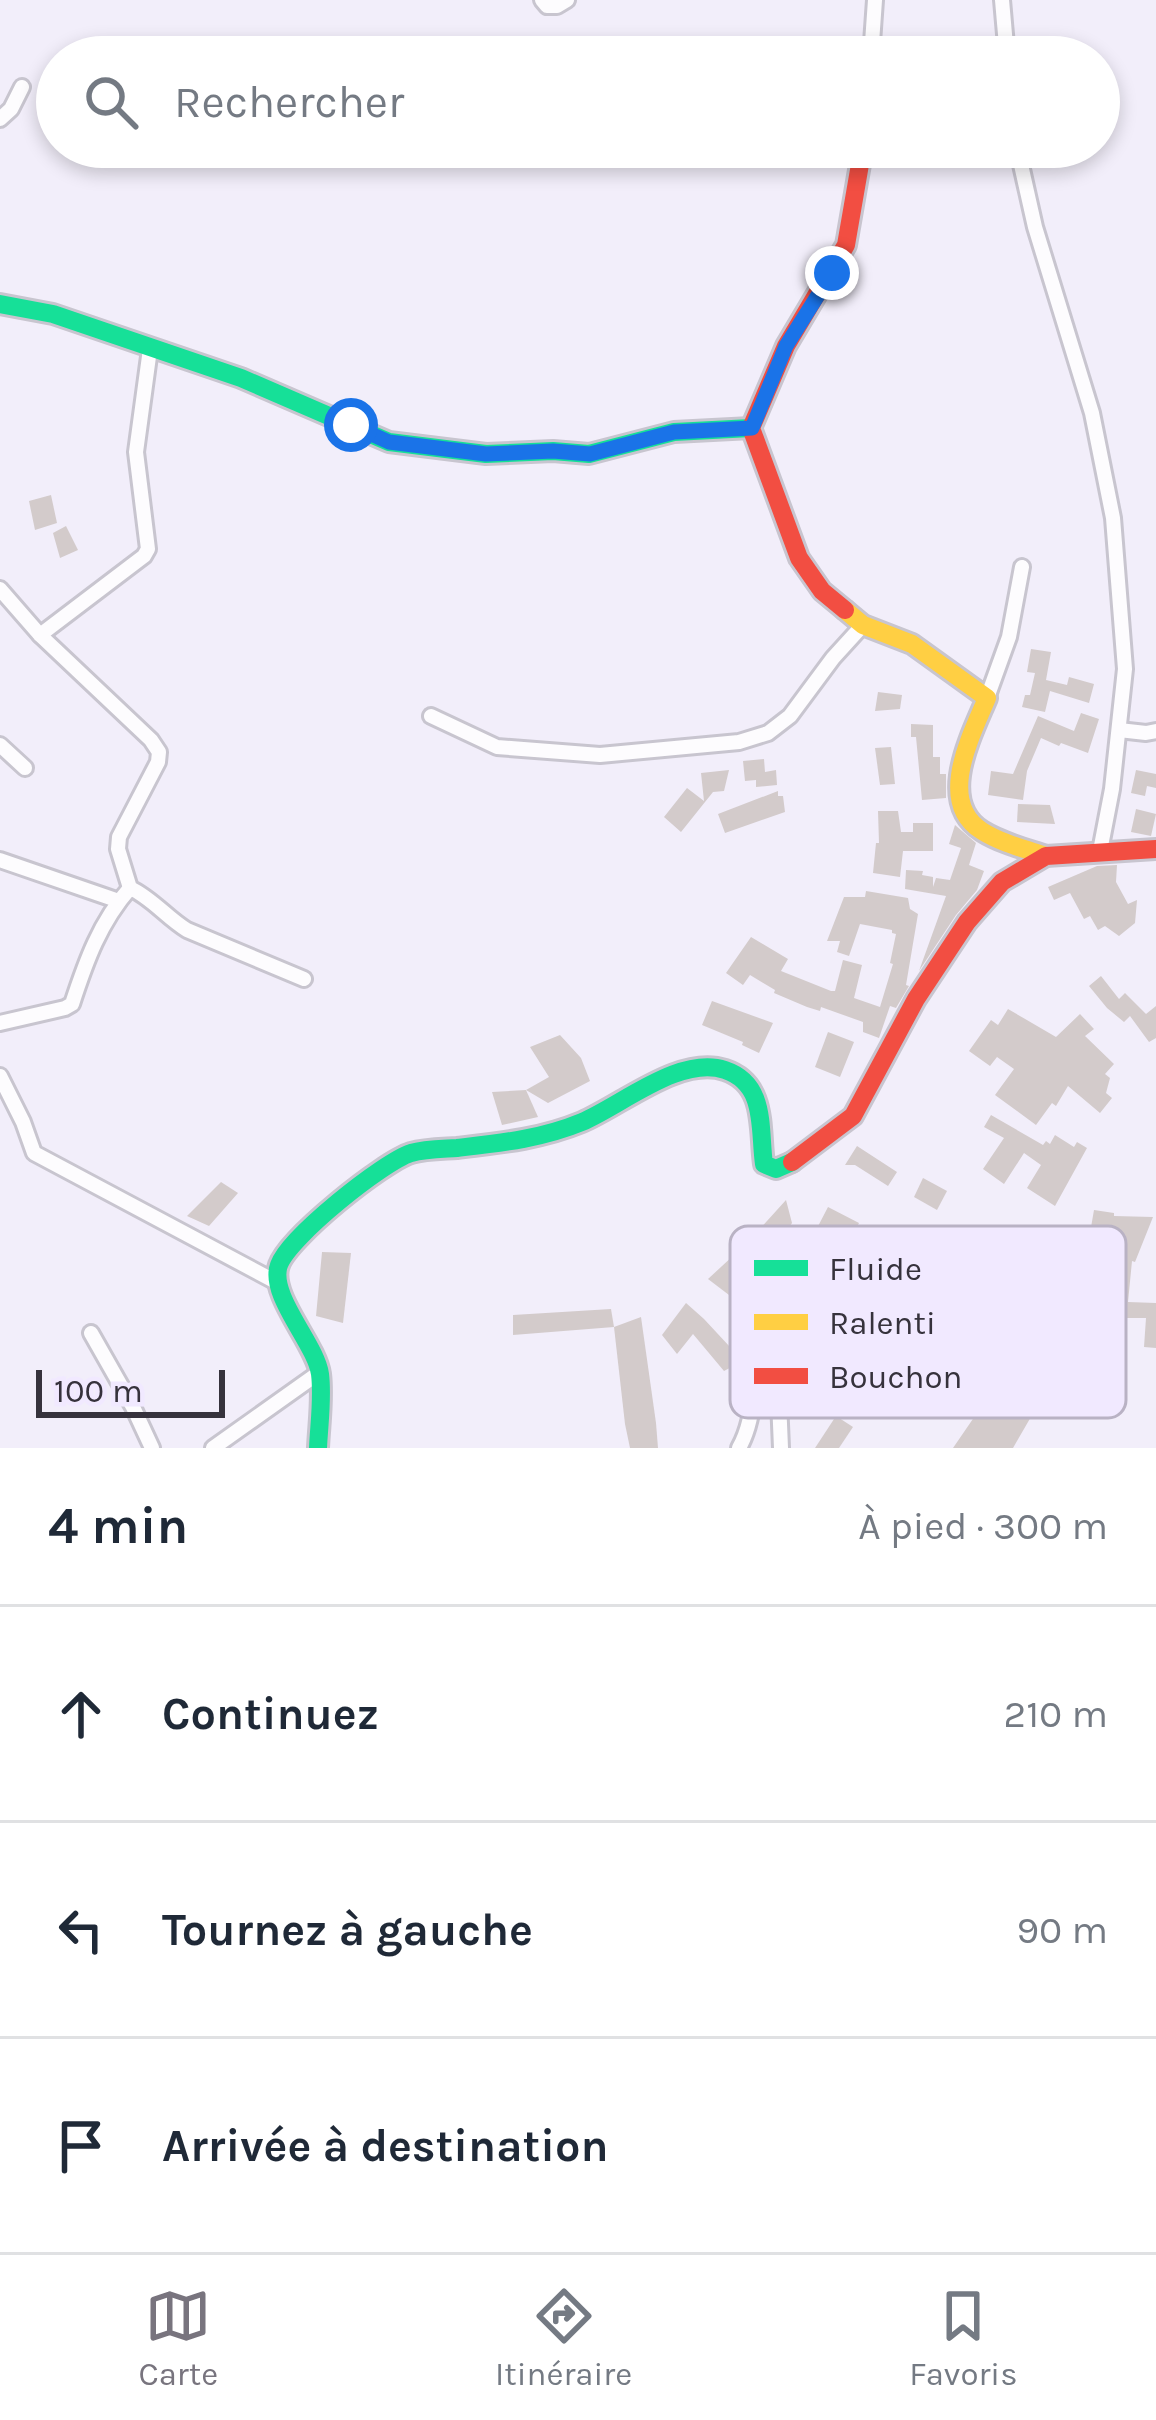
<!DOCTYPE html>
<html lang="fr">
<head>
<meta charset="utf-8">
<style>
	:root { --surface:#fff; --page:#f6f6f7; --text:#1f2937; --muted:#747a83; --line:#e0e1e3; --accent:#78747e }
	body { margin:0; font-family:Karla,sans-serif; background:var(--page); color:var(--text) }
	.scale { position:absolute; left:36px; bottom:30px; width:189px; box-sizing:border-box; padding-left:12px; border:6px solid #36323c; border-top:0; font-size:33px; line-height:42px; white-space:nowrap; color:#36323c; -webkit-text-stroke:9px #f1e9ff; paint-order:stroke }
	.stop { position:absolute; width:36px; height:36px; margin:-27px; border:9px solid #1a73e8; border-radius:50%; background:#fff }
	.stop.end { background:#1a73e8; border-color:#fff; box-shadow:0 3px 12px #0008 }
	.list { margin:0; padding:0; list-style:none }
	h2 { display:flex; justify-content:space-between; align-items:center; height:156px; margin:0; padding:0 48px; font-size:51px }
	h2 small { font-size:39px; font-weight:400; color:var(--muted) }
	.list li { display:grid; grid-template-columns:78px 1fr auto; gap:36px; align-items:center; box-sizing:border-box; height:216px; padding:0 48px; border-top:3px solid var(--line) }
	.list b { display:block; font-size:45px; white-space:nowrap }
	.list em { font-size:39px; font-style:normal; color:var(--muted) }
	.icon { flex:none; width:66px; height:66px; fill:none; stroke:currentColor; stroke-width:2; stroke-linecap:round; stroke-linejoin:round }
	.map { position:relative; flex:none; width:1156px; height:1448px; overflow:hidden }
	.search { position:absolute; background:var(--surface); box-shadow:0 6px 18px #0003; left:36px; right:36px; top:36px; height:132px; display:flex; align-items:center; gap:30px; box-sizing:border-box; padding:0 42px; border-radius:66px; color:var(--muted); font-size:45px }
	.sheet { height:804px; background:var(--surface) }
	nav { display:flex; justify-content:space-around; align-items:center; box-sizing:border-box; height:168px; border-top:3px solid var(--line); background:var(--surface); font-size:33px; color:var(--muted) }
	nav a { display:grid; justify-items:center; gap:6px }
	nav .on { color:var(--accent) }
	.map>svg:first-child { display:block }
</style>
</head>
<body>
<div class="map">
<svg width="1156" height="1448" viewBox="0 0 1156 1448">
	<rect width="100%" height="100%" fill="#f2eefa"/>
	<!-- building -->
	<g fill="#d3cbcb">
		<path d="M51 495 57 523 35 530 29 501Z"/>
		<path d="M66 526 78 550 60 558 53 533Z"/>
		<path d="M1031 649 1051 652 1046 680 1067 685 1069 677 1094 684 1089 703 1050 691 1045 712 1022 707 1025 695H1030L1035 673 1027 672Z"/>
		<path d="M878 692 902 695 900 709 875 711Z"/>
		<path d="M1081 713 1099 719 1088 753 1061 743 1059 746 1041 738 1027 771 1023 800 988 795 991 771 1013 774 1038 716 1074 731Z"/>
		<path d="M911 724 933 725V757H940V774H946V798L922 800 916 737H911Z"/>
		<path d="M891 747 895 784 880 785 875 748Z"/>
		<path d="M764 759 765 772 776 770 777 785 756 787V780L745 781 743 761Z"/>
		<path d="M729 770 724 791 713 792 681 832 664 817 687 788 704 801 701 773Z"/>
		<path d="M1136 770 1156 774V788L1147 786 1145 796 1131 793Z"/>
		<path d="M778 791V796H783L785 812 725 833 718 814Z"/>
		<path d="M1018 804 1050 805 1055 824 1017 822Z"/>
		<path d="M1136 809 1156 814 1151 836 1131 832Z"/>
		<path d="M878 811H898L901 832H913V823H933V851H903L900 877 873 873 876 843H879Z"/>
		<path d="M955 825 976 843 969 865 984 871 977 890 956 915 919 971 946 896 905 889 906 870 923 871 922 875 933 877V887L936 878 950 880 961 848 949 844Z"/>
		<path d="M1117 865 1116 882 1128 904 1137 900 1135 923 1119 936 1105 926 1098 930 1090 916 1084 919 1070 893 1054 900 1048 887 1097 866Z"/>
		<path d="M866 891 908 898 910 909 918 914 906 985 909 986 896 1008 890 1006 879 1038 863 1032V1022L821 1007 820 1011 807 1007 774 993 775 990 750 975 743 985 726 973 751 937 788 959 781 971 831 991H835L843 960 862 965 854 998 880 1007 893 964 890 963 896 934 892 933V930L860 924 849 956 837 952 840 941H827L844 897H865Z"/>
		<path d="M1101 976 1119 999 1125 993 1146 1014 1156 1006V1038L1149 1042 1130 1016 1124 1022 1107 1008 1089 986Z"/>
		<path d="M712 1001 773 1023 759 1053 742 1045 743 1042 702 1025Z"/>
		<path d="M1008 1009 1056 1037 1080 1014 1094 1029 1085 1036 1114 1064 1105 1074 1110 1078 1106 1093 1112 1098 1100 1113 1068 1086 1056 1106 1052 1103 1036 1125 995 1095 1014 1069 997 1057 990 1066 969 1051 991 1020 998 1025Z"/>
		<path d="M828 1032 854 1042 840 1077 815 1067Z"/>
		<path d="M560 1035 581 1058 590 1081 548 1103 526 1090 549 1077 530 1047Z"/>
		<path d="M526 1090 538 1117 502 1125 492 1092Z"/>
		<path d="M991 1115 1043 1145 1046 1141 1050 1144 1055 1135 1074 1147 1077 1142 1087 1148 1055 1206 1027 1188 1041 1165 1024 1153 1004 1184 983 1169 1004 1138 984 1127Z"/>
		<path d="M857 1146 897 1172 888 1186 855 1165H845Z"/>
		<path d="M923 1178 947 1191 937 1210 914 1197Z"/>
		<path d="M221 1182 238 1193 209 1226 187 1216Z"/>
		<path d="M786 1200 792 1223 767 1259 729 1295 708 1279 748 1242Z"/>
		<path d="M828 1207 859 1223 833 1272 821 1265 832 1244 814 1234Z"/>
		<path d="M1094 1210 1114 1213V1216L1153 1217 1135 1262 1132 1261 1128 1302 1156 1303V1348L1144 1347 1146 1318H1090L1093 1283 1082 1281 1087 1257 1094 1255 1097 1236 1090 1233Z"/>
		<path d="M322 1252 351 1253 343 1323 316 1316Z"/>
		<path d="M1034 1272 1053 1279 1041 1314 1044 1316 1033 1336 1030 1335 1012 1377 1018 1381 1009 1395 1039 1403 1013 1448H953L977 1413 974 1412 983 1388 996 1394 1004 1365 999 1363 1026 1306 1023 1305Z"/>
		<path d="M686 1303 704 1319 743 1361 724 1371 693 1334 677 1354 662 1335Z"/>
		<path d="M611 1309 614 1327 513 1335V1315Z"/>
		<path d="M641 1317 656 1423 658 1448H630L625 1424 614 1327Z"/>
		<path d="M836 1416 853 1427 839 1448H815Z"/>
	</g>
	<g fill="none" stroke-linecap="round" stroke-linejoin="round">
		<!-- street casing -->
		<g stroke="#c8c5cf" stroke-width="20">
			<g id="street">
				<path d="M542 0 547 6H557L567 0"/>
				<path d="M1002 0 1007 57"/>
				<path d="M871 57 875 0"/>
				<path d="M0 119 11 109 22 87"/>
				<path d="M1017 147 1035 227 1092 413 1113 518 1125 669 1112 789 1100 851"/>
				<path d="M0 589 40 635 151 740 159 752 158 762 119 837 118 849 130 888C152 898 167 918 187 930L304 979"/>
				<path d="M40 635 144 556 148 549 136 452 150 349"/>
				<path d="M987 698 1009 637 1022 567"/>
				<path d="M431 716 497 747 600 755 739 742 768 733 790 716 833 658 863 625"/>
				<path d="M1119 730 1146 733 1156 731"/>
				<path d="M0 745 25 768"/>
				<path d="M0 860 119 901"/>
				<path d="M0 1023 65 1008 72 1004C86 961 100 922 130 888"/>
				<path d="M0 1076 23 1122 34 1153 278 1283"/>
				<path d="M91 1333 133 1407 152 1448"/>
				<path d="M213 1448 320 1372"/>
				<path d="M739 1448C756 1418 752 1382 763 1350L770 1346 777 1352 781 1448"/>
			</g>
		</g>
		<!-- fast casing -->
		<g stroke="#c8c5cf" stroke-width="24">
			<g id="fast">
				<path d="M0 304 53 314 241 378 389 442 486 454 553 451 589 454 674 432 751 428"/>
				<path d="M318 1448C319 1425 323 1398 320 1374 316 1344 268 1295 279 1265 289 1237 383 1162 411 1153 425 1149 442 1149 457 1148 500 1143 541 1139 582 1122 622 1105 680 1055 725 1070 767 1084 759 1129 764 1164L776 1169 792 1162"/>
			</g>
		</g>
		<!-- slow casing -->
		<g stroke="#c8c5cf" stroke-width="24">
			<path id="slow" d="M845 610 863 625 912 644 987 698C971 736 936 802 982 831 1001 843 1025 849 1046 856"/>
		</g>
		<!-- jam casing -->
		<g stroke="#c8c5cf" stroke-width="24">
			<g id="jam">
				<path d="M845 610 822 591 799 558 751 428 786 346 846 245 863 147"/>
				<path d="M792 1162 853 1116 916 999 967 922 1002 882 1046 856 1156 849"/>
			</g>
		</g>
		<!-- street -->
		<use href="#street" stroke="#fdfcfe" stroke-width="14"/>
		<!-- fast -->
		<use href="#fast" stroke="#16e098" stroke-width="18"/>
		<!-- slow -->
		<use href="#slow" stroke="#ffcf43" stroke-width="18"/>
		<!-- jam -->
		<use href="#jam" stroke="#f24e42" stroke-width="18"/>
	</g>
	<g fill="none" stroke-linecap="round" stroke-linejoin="round">
		<!-- route -->
		<path stroke="#1a73e8" stroke-width="15" d="M351 425 389 442 486 454 553 451 590 454 674 432 752 428 786 346 832 273"/>
	</g>
	<!-- legend -->
	<rect x="730" y="1226" width="396" height="192" rx="18" fill="#f1e9ff" stroke="#b9b2c4" stroke-width="3"/>
	<rect x="754" y="1260" width="54" height="16" fill="#16e098"/>
	<rect x="754" y="1314" width="54" height="16" fill="#ffcf43"/>
	<rect x="754" y="1368" width="54" height="16" fill="#f24e42"/>
	<g font-size="33" fill="#36323c">
		<text x="829" y="1280">Fluide</text>
		<text x="829" y="1334">Ralenti</text>
		<text x="829" y="1388">Bouchon</text>
	</g>
</svg>
<div class="scale">100 m</div>
<div class="stop" style="left:351px;top:425px"></div>
<div class="stop end" style="left:832px;top:273px"></div>
<div class="search"><svg class="icon" aria-label="search" viewBox="0 0 24 24"><circle cx="10" cy="10" r="6"/><path d="M15 15l6 6"/></svg>Rechercher</div>
</div>
<section class="sheet">
<h2>4 min<small>À pied · 300 m</small></h2>
<ul class="list">
<li><svg class="icon" aria-label="ahead" viewBox="0 0 24 24"><path d="M12 20V5M6 11l6-6 6 6"/></svg><div><b>Continuez</b></div><em>210 m</em></li>
<li><svg class="icon" aria-label="left" viewBox="0 0 24 24"><path d="M17 20v-9H6M10 6l-5 5 5 5"/></svg><div><b>Tournez à gauche</b></div><em>90 m</em></li>
<li><svg class="icon" aria-label="arrive" viewBox="0 0 24 24"><path d="M6 21V4h12l-3 4 3 4H6"/></svg><div><b>Arrivée à destination</b></div></li>
</ul>
</section>
<nav>
<a class="on"><svg class="icon" aria-label="map" viewBox="0 0 24 24"><path d="M3 6l6-2 6 2 6-2v14l-6 2-6-2-6 2zM9 4v14M15 6v14"/></svg>Carte</a>
<a><svg class="icon" aria-label="directions" viewBox="0 0 24 24"><path d="M12 3l9 9-9 9-9-9zM9 14v-3h6M13 9l2 2-2 2"/></svg>Itinéraire</a>
<a><svg class="icon" aria-label="saved" viewBox="0 0 24 24"><path d="M7 4h10v16l-5-4-5 4z"/></svg>Favoris</a>
</nav>
</body>
</html>
